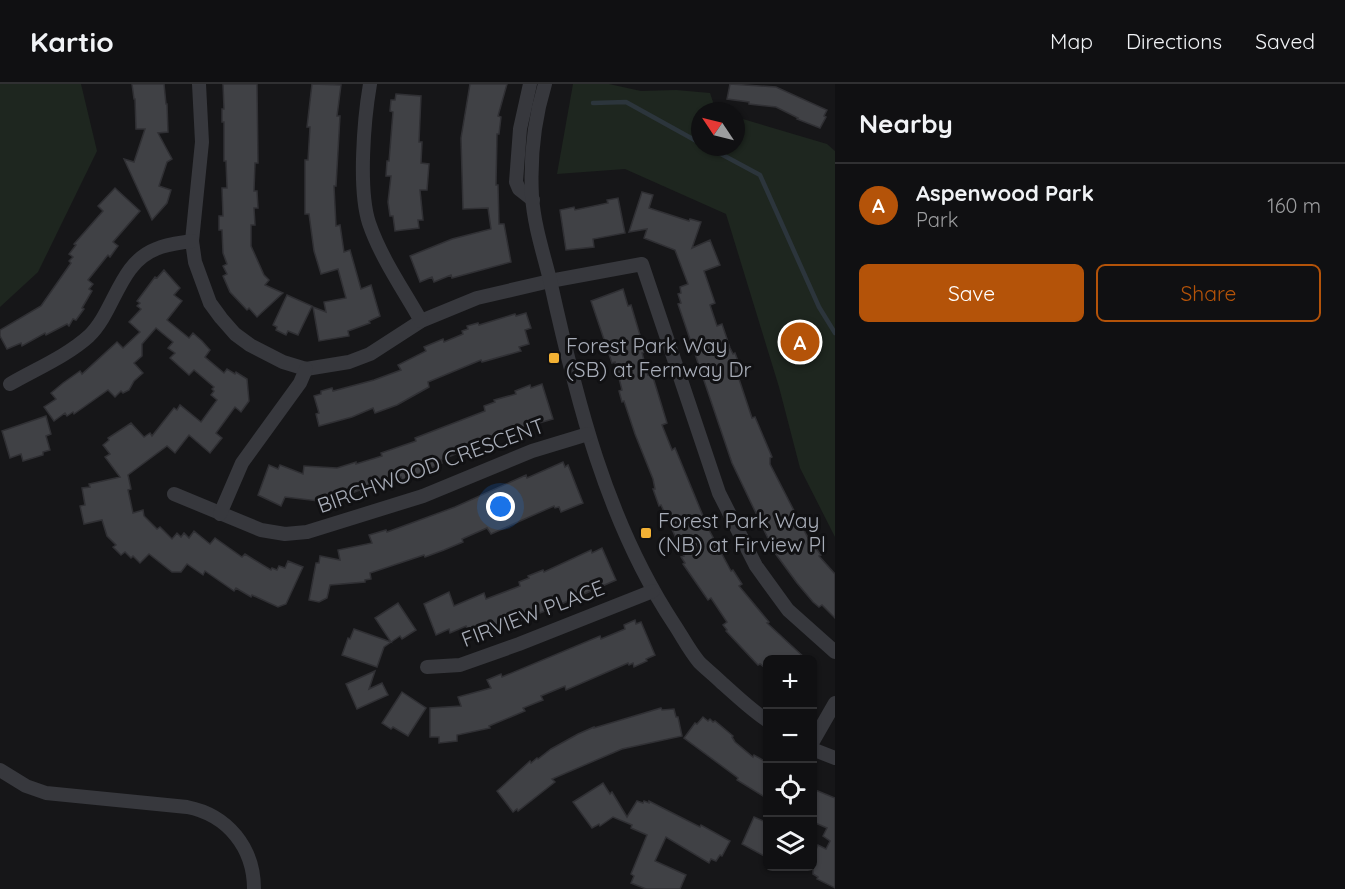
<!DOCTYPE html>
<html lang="en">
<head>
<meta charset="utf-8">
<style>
	:root { --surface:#101012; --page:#19191b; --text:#f1f3f6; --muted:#9c9d9f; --line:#303032; --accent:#b45309 }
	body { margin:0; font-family:Quicksand,sans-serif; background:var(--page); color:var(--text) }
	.controls { position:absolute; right:18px; bottom:18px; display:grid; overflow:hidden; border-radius:9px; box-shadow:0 2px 4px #0004 }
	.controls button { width:54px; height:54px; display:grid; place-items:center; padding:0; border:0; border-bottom:2px solid var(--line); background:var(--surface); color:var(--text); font:30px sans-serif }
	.compass { position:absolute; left:691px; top:18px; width:54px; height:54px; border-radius:50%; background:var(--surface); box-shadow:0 2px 4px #0004; rotate:305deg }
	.you { position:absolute; left:501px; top:423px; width:21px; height:21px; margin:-15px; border:4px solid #fff; border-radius:50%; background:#1a73e8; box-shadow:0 0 0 9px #1a73e833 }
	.badge { display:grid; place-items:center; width:39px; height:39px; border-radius:50%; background:var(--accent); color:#fff; font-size:20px; font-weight:700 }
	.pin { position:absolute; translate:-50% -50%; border:3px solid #fff; box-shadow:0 2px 6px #0006 }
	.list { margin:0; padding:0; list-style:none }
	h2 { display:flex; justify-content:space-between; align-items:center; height:78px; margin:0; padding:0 24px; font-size:26px }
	h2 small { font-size:20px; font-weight:400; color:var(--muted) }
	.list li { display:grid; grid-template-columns:39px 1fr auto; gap:18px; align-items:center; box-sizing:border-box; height:84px; padding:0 24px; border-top:2px solid var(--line) }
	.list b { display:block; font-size:22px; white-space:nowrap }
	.list p { margin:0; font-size:20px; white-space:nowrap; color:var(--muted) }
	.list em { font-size:20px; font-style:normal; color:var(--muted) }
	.actions { display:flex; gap:12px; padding:18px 24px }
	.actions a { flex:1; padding:14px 0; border:2px solid var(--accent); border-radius:9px; text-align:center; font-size:21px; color:var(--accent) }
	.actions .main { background:var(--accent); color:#fff }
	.icon { flex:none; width:33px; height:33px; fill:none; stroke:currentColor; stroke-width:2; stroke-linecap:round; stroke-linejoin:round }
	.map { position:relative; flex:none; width:835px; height:805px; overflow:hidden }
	header { display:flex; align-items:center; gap:36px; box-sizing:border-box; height:84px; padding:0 30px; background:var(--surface); border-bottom:2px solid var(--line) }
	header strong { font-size:28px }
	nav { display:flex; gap:33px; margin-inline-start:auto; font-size:21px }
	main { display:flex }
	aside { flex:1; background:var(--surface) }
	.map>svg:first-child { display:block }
</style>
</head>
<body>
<header>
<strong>Kartio</strong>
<nav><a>Map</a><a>Directions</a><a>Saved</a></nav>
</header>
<main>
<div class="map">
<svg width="835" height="805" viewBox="0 0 835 805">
	<rect width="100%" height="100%" fill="#161618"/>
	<!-- green -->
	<g fill="#1e261f">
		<path d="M0 0H81L97 67 38 188 0 223Z"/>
		<path d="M573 0H609L641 7 676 6 710 9 716 27H700V63H736V33L827 60 835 67V453L800 384 779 303 726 130 625 85 557 90Z"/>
	</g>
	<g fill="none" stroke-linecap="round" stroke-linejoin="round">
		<!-- stream -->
		<g stroke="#2c353c" stroke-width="4.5">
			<path d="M593 19 626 18 700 59"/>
			<path d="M708 63 760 91 819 223 835 249"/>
		</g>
	</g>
	<!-- building -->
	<g fill="#404145" stroke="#303034" stroke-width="1.5">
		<path d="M132 0H164L166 20H167L168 48 158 49 172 75 167 78 159 102 171 106 167 119 152 136 124 75 134 78 145 45H136L135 15H134Z"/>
		<path d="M223 0H257L258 79H255L254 107H257L258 124H254L255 141H251V162L264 191 269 196 265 201 283 209 257 233 249 224 247 226 230 208 223 192 227 190 223 182 227 180 223 169 222 146H219V132H223L222 104H227L226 77H224V38H222V25H224Z"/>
		<path d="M312 0 341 1 337 32H340L336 102H334L336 142 340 141 344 168 350 166 361 205 371 201 380 232 369 237 370 239 348 247 349 252 319 257 313 223 326 228 324 218 346 214 338 185 321 190 314 167 309 130H305V76H308L310 43H307Z"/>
		<path d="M470 0H507L498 32 501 33 499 50H497L496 101H498L499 140H504L511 178 452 194 451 191 434 198 432 193 420 198 410 172 452 155 491 145 488 124 463 125 461 54Z"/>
		<path d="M730 0 776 3 827 26 824 32 826 33 820 44 797 35 798 34 776 23 749 20V18L727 15Z"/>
		<path d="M396 10 421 12 419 58H422L421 79 429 80 427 106H420L423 136H418L419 144 395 147 393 132H390L388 118 391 92H386L387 77H389L393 28 390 27 391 16H395Z"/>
		<path d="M115 104 140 127 113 158 118 162 110 173 108 171 88 196 93 200 89 205 92 207 82 224 84 225 76 236 73 235 69 242 67 240 46 251 45 249 22 262 21 259 7 265 0 252V246L41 222 71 179 69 177 73 173 69 170 76 161 74 160 103 127 98 122Z"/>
		<path d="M642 108 653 111 649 124 689 137 690 135 701 138 692 164 710 156 720 181 704 187 715 219 710 221 717 242 722 240 730 264 733 270 735 269 742 288 737 289 752 334 755 333 772 373 770 374V380L807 452 821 471 819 472 835 490V534L822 521 819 523 813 518 797 499 775 469 732 379 678 220 681 219 678 210 681 209 680 203 688 200 675 166 644 154 647 145 629 148Z"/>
		<path d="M618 114 625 149 593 155 594 163 566 166 560 126 574 123 575 126 608 119 607 116Z"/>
		<path d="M164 186 180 204 174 211 182 217 167 236 189 254 193 249 202 257 210 266 205 273 224 289 227 285 235 290 236 288 247 295 249 317 241 328 235 323 216 349 222 354 210 369 189 351 175 369 167 362 128 391 131 405 128 406 133 429 143 426 144 432 157 445 160 443 172 455 177 449 181 453 184 449 189 454 194 447 210 460 215 454 242 473 245 470 271 486 272 484 277 486 279 482 285 484 288 477 303 483 286 520 278 523 252 511 251 513 236 504 234 507 205 487 203 491 187 480 181 488H172L149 470 140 479 133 472 131 474 125 468 121 471 113 463 116 461 107 452 102 436 84 440 80 422 85 421 82 404 90 403 89 400 120 393 105 373 110 370 103 361 109 356 108 354 131 339 144 353 150 349 152 352 174 324 177 326 180 321 201 338 217 316 211 311 214 307 212 305 214 303 194 286 189 291 170 274 175 269 168 264 173 258 156 244 142 260V272L134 279 143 289 134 297 129 306 123 309 121 307 115 313 108 306 74 330 73 328 67 332 65 329 54 337 44 323 56 315 51 309 63 299 80 287 82 290 117 258 123 264 140 248 129 238 141 225 137 222 140 219 137 217 155 193 157 194Z"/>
		<path d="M623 205 628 222 631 221 645 268 642 269 648 291 652 290 667 339 662 341 672 366 675 364 708 444 731 487 733 486 742 500 739 502 769 538 767 539 807 576H768V586L760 580 758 581 726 547 727 546 723 541 727 538 711 514 708 516 683 480 685 479 681 473 684 472 661 421 659 422 653 405H655L653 395 635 350 624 317 622 318 619 307 622 306 615 278 612 279 591 217Z"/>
		<path d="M287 211 312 222 298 251 288 247 286 251 276 246 277 243 273 241Z"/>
		<path d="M526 229 531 244 525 246 529 260 519 263 521 267 482 278 481 276 428 298 429 303 397 321 375 329 373 324 352 333 319 342 316 330 319 329 314 312 321 310V307L332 304 333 307 374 296 401 286 398 281 426 267 424 263 443 255 444 258 463 250 462 247 468 245 467 242 478 239 479 241 515 230 516 232Z"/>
		<path d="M542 300 553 335 484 355 486 361 470 367V364L441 376 442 379 418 390 402 396 401 393 361 408 360 406 349 410 348 407 327 413V418L285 413 281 422 258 411 269 381 278 385 280 381 303 390 304 382 337 384 356 378V380L382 372 381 369 416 357 415 354 485 327 484 322 495 318 494 316 516 310 515 307 530 301 531 304Z"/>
		<path d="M46 332 51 350 46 352 50 366 43 368V371L23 377 21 370 10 374 2 347Z"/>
		<path d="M563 378 565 383 568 381 583 419 561 428 559 423 555 424 554 422 491 450 487 444 462 455 463 458 444 466 425 473 424 471 370 489 371 495 365 496V498L330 501 327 514 319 518 309 516 316 479H319L320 472 340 476 338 466 372 459 369 451 386 446 387 448 455 423 526 391 527 394Z"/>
		<path d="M602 464 616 496 545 527 471 555 466 542 450 549 449 545 436 551 424 520 449 508 454 522 484 509 486 515 520 502 519 498 529 494 528 492 543 486 544 488 591 466 592 469Z"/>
		<path d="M398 519 416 546 402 555 400 552 384 563 377 583 342 571 348 554 350 555 354 545 391 558 375 534Z"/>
		<path d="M635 536 636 540 641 538 655 571 646 575 647 577 634 583 633 579 629 581 628 579 566 606 565 602 541 612 543 616 523 624 525 627 489 642 490 644 457 651V657L439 659V653H430V624L461 622 458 613 491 604 487 596 501 590 502 593 600 552 601 555 625 545 624 541Z"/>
		<path d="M375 587 369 605 382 599 388 611 357 625 346 600Z"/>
		<path d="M402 608 426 624 408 652 393 643 391 645 382 639Z"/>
		<path d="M661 624 662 626 674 625 676 633H678L682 652 622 665 552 695 555 698 518 727 517 725 513 728 497 707 530 677 531 679 537 674 538 675 551 665 578 650 594 643V644Z"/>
		<path d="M703 633 708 637 710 635 713 638 715 637 733 652 732 653 735 658 753 673 754 671 768 679V715L737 696 738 694 684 654 695 639 697 640Z"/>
		<path d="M603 699 610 710 612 708 627 733 637 717 643 719 644 717 649 719V717L700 743 701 741 730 757 722 772 720 771 716 777 711 775 709 779 666 753 655 777 686 791 680 805H646L631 799 634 792 631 790 647 751 631 744 632 741 613 733 600 742 599 740 592 744 573 718Z"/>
		<path d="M813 705 835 714V804L817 795 818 793 813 790V772L818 761 826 765 830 757 823 752 827 744 813 738Z"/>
		<path d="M754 733 768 739V774L742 760Z"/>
	</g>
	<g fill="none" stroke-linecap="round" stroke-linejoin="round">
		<!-- minor -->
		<g stroke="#37383d" stroke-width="14">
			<path d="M199 0 202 58 192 157 195 178 210 219 221 234 235 250 250 261 283 278 306 285 349 278 370 270 421 237 477 214 550 197 642 180 719 409 756 482 788 526 835 568"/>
			<path d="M370 0C364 35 358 105 369 139 381 174 403 205 421 237"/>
			<path d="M530 0 520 45 516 98 519 105 533 116"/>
			<path d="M545 0C534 36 530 74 532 112 534 141 543 168 550 196 576 314 606 437 674 540 682 552 689 566 699 578 706 585 715 592 722 599 737 612 751 626 768 637"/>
			<path d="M10 300C36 285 67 272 89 252 115 227 119 179 156 165 167 160 180 159 192 157"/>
			<path d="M174 410 261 446 285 450 307 448 423 412 532 367 588 350"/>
			<path d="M220 430 242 379 300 299 306 285"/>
			<path d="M427 583 460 581 519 560 653 507"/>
			<path d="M812 659 835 619"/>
			<path d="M812 665 835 674"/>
			<path d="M0 686 26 702 46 709 187 723C228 731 254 764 254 805"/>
		</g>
	</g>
	<!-- markers -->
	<g fill="#f2b134" stroke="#111113" stroke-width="2">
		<rect x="548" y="268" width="12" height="12" rx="3"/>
		<rect x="640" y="443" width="12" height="12" rx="3"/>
	</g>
	<g text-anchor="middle" stroke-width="6" stroke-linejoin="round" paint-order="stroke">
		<!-- poi labels -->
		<g font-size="21" fill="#a8adb8" stroke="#111113" text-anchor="start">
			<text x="566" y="269">Forest Park Way<tspan x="566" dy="24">(SB) at Fernway Dr</tspan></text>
			<text x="658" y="444">Forest Park Way<tspan x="658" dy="24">(NB) at Firview Pl</tspan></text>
		</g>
		<!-- street labels -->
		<g font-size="21" fill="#a8adb8" stroke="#111113">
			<text transform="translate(431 382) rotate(-20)" y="7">BIRCHWOOD CRESCENT</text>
			<text transform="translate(533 530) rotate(-21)" y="7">FIRVIEW PLACE</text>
		</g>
	</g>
</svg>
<div class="controls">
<button>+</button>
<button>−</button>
<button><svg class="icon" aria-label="locate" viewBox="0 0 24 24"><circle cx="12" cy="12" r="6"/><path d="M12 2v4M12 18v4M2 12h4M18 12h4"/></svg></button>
<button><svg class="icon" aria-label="layers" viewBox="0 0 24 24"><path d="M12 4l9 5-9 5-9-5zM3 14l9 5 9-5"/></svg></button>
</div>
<svg class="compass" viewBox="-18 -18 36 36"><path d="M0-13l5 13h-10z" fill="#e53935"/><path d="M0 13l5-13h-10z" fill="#9c9d9f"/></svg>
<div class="you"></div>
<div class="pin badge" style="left:800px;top:258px">A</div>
</div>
<aside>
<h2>Nearby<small></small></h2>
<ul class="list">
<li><span class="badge">A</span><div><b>Aspenwood Park</b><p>Park</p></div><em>160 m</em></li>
</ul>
<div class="actions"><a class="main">Save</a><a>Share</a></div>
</aside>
</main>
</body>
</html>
